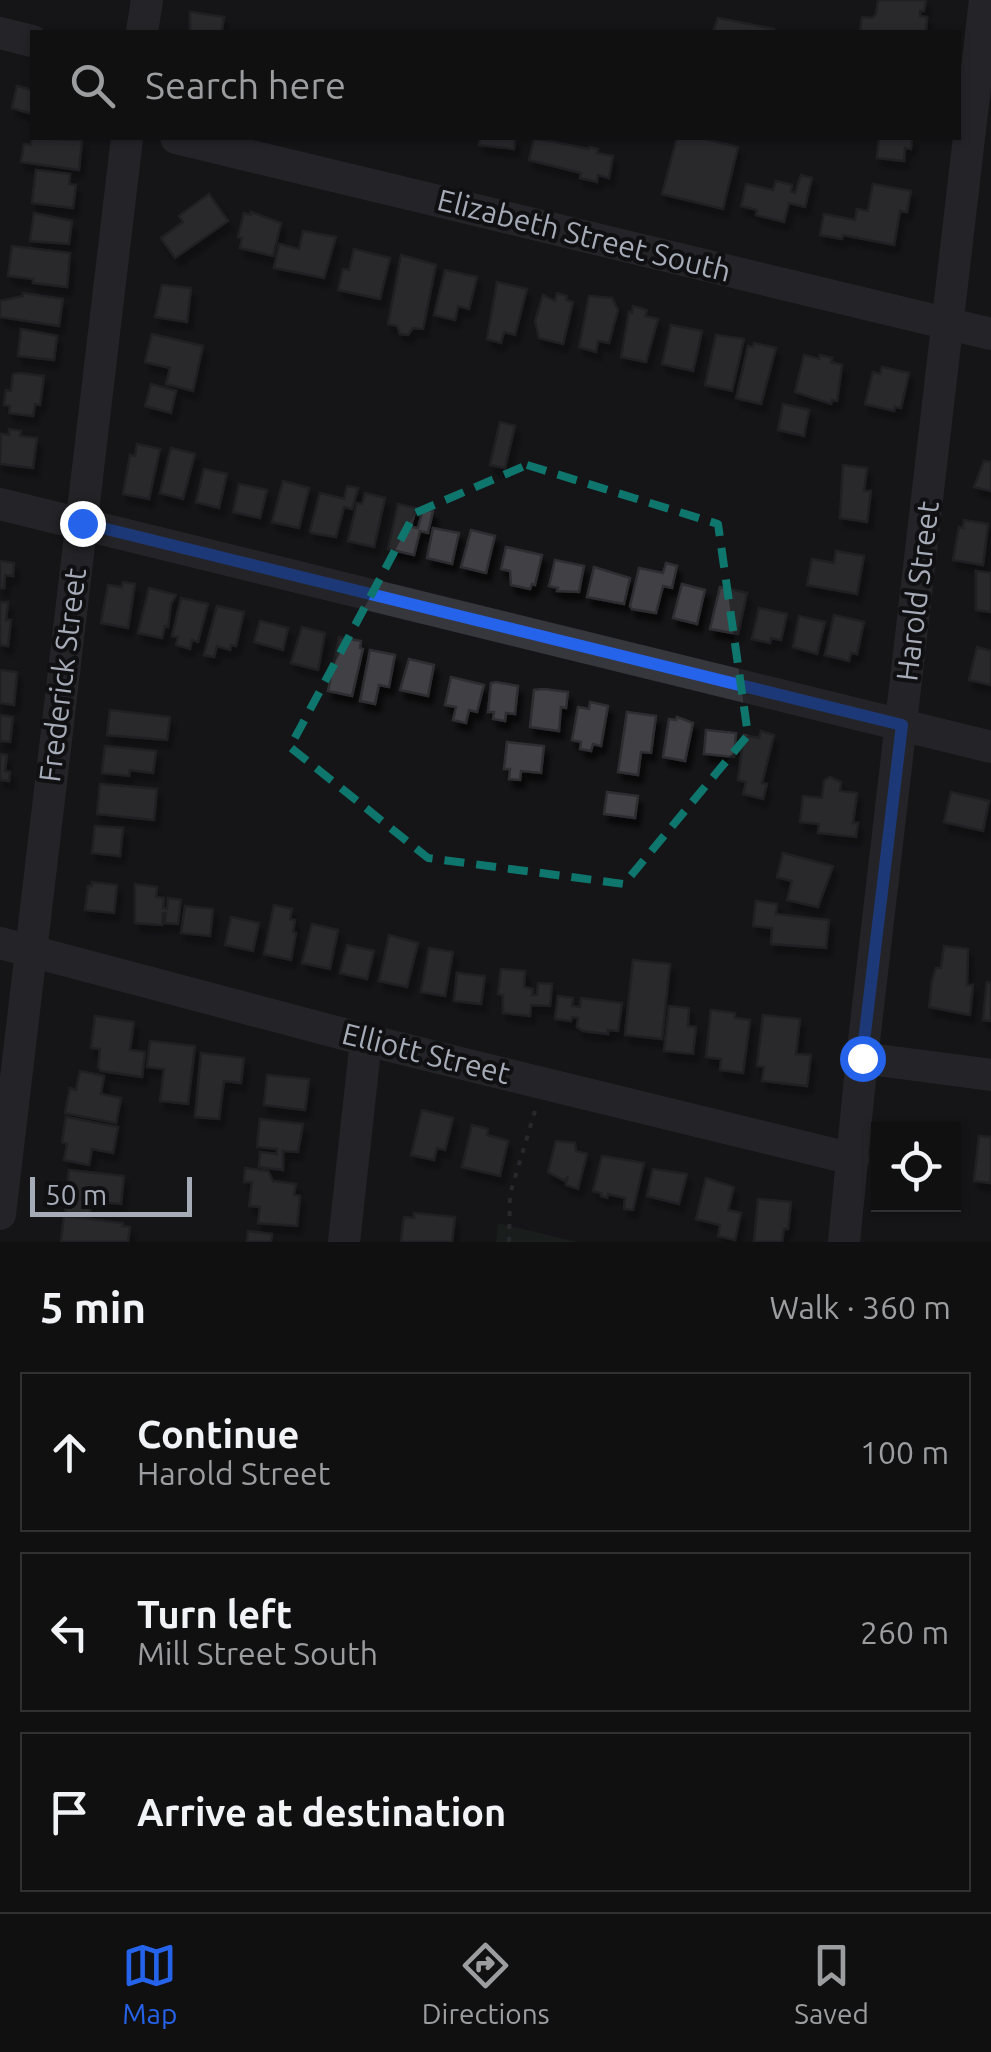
<!DOCTYPE html>
<html lang="en">
<head>
<meta charset="utf-8">
<style>
	:root { --surface:#101011; --page:#1e1e1f; --text:#f1f3f6; --muted:#9c9d9f; --line:#303031; --accent:#2563eb }
	body { margin:0; font-family:Ubuntu,sans-serif; background:var(--page); color:var(--text) }
	.controls { position:absolute; right:30px; bottom:30px; display:grid; overflow:hidden; border-radius:0px; box-shadow:0 2px 8px #0004 }
	.controls button { width:90px; height:90px; display:grid; place-items:center; padding:0; border:0; border-bottom:2px solid var(--line); background:var(--surface); color:var(--text); font:50px sans-serif }
	.scale { position:absolute; left:30px; bottom:25px; width:162px; box-sizing:border-box; padding-left:10px; border:5px solid #a6abb8; border-top:0; font-size:28px; line-height:35px; white-space:nowrap; color:#a6abb8; -webkit-text-stroke:8px #101012; paint-order:stroke }
	.stop { position:absolute; width:30px; height:30px; margin:-22px; border:8px solid #2563eb; border-radius:50%; background:#fff }
	.stop.end { background:#2563eb; border-color:#fff; box-shadow:0 2px 10px #0008 }
	.list { margin:0; padding:0; list-style:none }
	h2 { display:flex; justify-content:space-between; align-items:center; height:130px; margin:0; padding:0 40px; font-size:42px }
	h2 small { font-size:32px; font-weight:400; color:var(--muted) }
	.list li { display:grid; grid-template-columns:65px 1fr auto; gap:30px; align-items:center; box-sizing:border-box; height:160px; margin:0 20px 20px; padding:0 20px; border:2px solid var(--line); border-radius:0px }
	.list b { display:block; font-size:38px; white-space:nowrap }
	.list p { margin:0; font-size:32px; white-space:nowrap; color:var(--muted) }
	.list em { font-size:32px; font-style:normal; color:var(--muted) }
	.icon { flex:none; width:55px; height:55px; fill:none; stroke:currentColor; stroke-width:2; stroke-linecap:round; stroke-linejoin:round }
	.map { position:relative; flex:none; width:991px; height:1242px; overflow:hidden }
	.search { position:absolute; background:var(--surface); box-shadow:0 2px 8px #0004; left:30px; right:30px; top:30px; height:110px; display:flex; align-items:center; gap:25px; box-sizing:border-box; padding:0 35px; border-radius:0px; color:var(--muted); font-size:38px }
	.sheet { height:670px; background:var(--surface) }
	nav { display:flex; justify-content:space-around; align-items:center; box-sizing:border-box; height:140px; border-top:2px solid var(--line); background:var(--surface); font-size:28px; color:var(--muted) }
	nav a { display:grid; justify-items:center; gap:5px }
	nav .on { color:var(--accent) }
	.map>svg:first-child { display:block }
</style>
</head>
<body>
<div class="map">
<svg width="991" height="1242" viewBox="0 0 991 1242">
	<defs>
		<filter id="shadow"><feDropShadow dx="4.5" dy="8" stdDeviation="2.5" flood-color="#0009"/></filter>
	</defs>
	<rect width="100%" height="100%" fill="#151517"/>
	<!-- green -->
	<path fill="#1d261f" d="M498 1223 577 1242H496Z"/>
	<!-- building -->
	<g fill="#3f4044" stroke="#2f2f33" stroke-width="2.5" filter="url(#shadow)">
		<path d="M878 0H926L924 11H920V16L927 17 926 32H860L862 17 872 18 876 14Z"/>
		<path d="M190 12 224 17 222 31 190 32Z"/>
		<path d="M718 18 774 29 773 32H713Z"/>
		<path d="M17 86 32 90V114L12 108Z"/>
		<path d="M32 134V138L82 140 79 170 21 162 24 144 31 145Z"/>
		<path d="M480 138H515L514 149 479 145Z"/>
		<path d="M534 138 589 149 590 147 598 149 597 153 613 156 609 178 598 175 597 182 580 178 581 173 529 160Z"/>
		<path d="M677 138H701L738 147 723 209 662 194Z"/>
		<path d="M879 138H912L911 149 905 148 904 161 877 158Z"/>
		<path d="M36 170 70 174 69 184 76 185 73 208 32 203Z"/>
		<path d="M801 175 812 178 805 207 789 203 784 222 756 215 757 210 741 206 746 184 773 190 776 181 792 185 791 192 795 193Z"/>
		<path d="M873 184 911 191 907 212 900 211 894 245 843 235 842 239 820 235 824 214 855 220 857 209 868 211Z"/>
		<path d="M209 194 228 221 175 258 161 238 183 222 179 216Z"/>
		<path d="M251 212 281 223 273 256 240 248 242 238 238 237 244 213 251 215Z"/>
		<path d="M34 213 72 221 69 244 30 241Z"/>
		<path d="M303 231 336 237 324 278 274 268 279 244 299 249Z"/>
		<path d="M12 246 70 253 67 287 33 283V279L8 276Z"/>
		<path d="M354 249 390 258 380 299 338 290 343 269 349 270Z"/>
		<path d="M401 255 436 265 423 329 413 328 408 335 400 334 397 326 388 324Z"/>
		<path d="M445 270 477 277 469 309 458 306 455 320 434 315Z"/>
		<path d="M497 282 527 289 515 335 504 332 501 343 487 339Z"/>
		<path d="M162 285 191 288 187 322 155 317Z"/>
		<path d="M23 293 63 299 59 326 0 317V301L23 296Z"/>
		<path d="M557 293 567 296 566 300 573 302 563 344 539 338 535 321 543 295 555 301Z"/>
		<path d="M589 296 612 298 618 310 609 343 598 341 596 352 579 347Z"/>
		<path d="M633 306 647 310 645 316 658 319 646 362 621 357 629 312 632 313Z"/>
		<path d="M671 325 702 331 693 371 662 364Z"/>
		<path d="M21 329 57 336 54 360 18 356Z"/>
		<path d="M152 334 203 346 193 391 166 384 170 368 145 362Z"/>
		<path d="M716 335 744 339 732 391 705 385Z"/>
		<path d="M754 343 776 348 761 404 736 398 748 346 753 347Z"/>
		<path d="M804 355 819 359 820 355 832 358 831 362 842 365 837 401 832 400 831 404 795 392Z"/>
		<path d="M882 367 909 373 901 408 895 407 894 411 865 404 873 372 880 374Z"/>
		<path d="M20 373 44 376 40 405 35 404 33 416 9 413 10 406 4 405 6 390 11 391 13 374Z"/>
		<path d="M151 384 176 391 171 413 145 406Z"/>
		<path d="M783 404 809 410 804 436 778 430Z"/>
		<path d="M500 422 515 426 505 468 490 465Z"/>
		<path d="M9 429 21 431 20 436 37 438 33 468 0 464 1 434 9 435Z"/>
		<path d="M137 444 160 449 149 499 123 494 130 455 135 456Z"/>
		<path d="M171 448 195 454 183 499 160 493Z"/>
		<path d="M984 461 991 462V491L974 487Z"/>
		<path d="M843 465 867 468 864 491H871L867 522 840 518Z"/>
		<path d="M204 469 227 474 219 508 196 502Z"/>
		<path d="M283 481 309 488 299 528 272 522Z"/>
		<path d="M239 484 267 490 260 518 233 512Z"/>
		<path d="M347 486 358 488 352 509 344 507 336 537 312 533 310 531 320 493 344 499Z"/>
		<path d="M365 493 385 498 374 547 348 541 357 503 362 504Z"/>
		<path d="M398 504 416 508 411 527 418 528 423 509 433 511 428 533 420 531 414 555 388 549Z"/>
		<path d="M964 520 988 524 983 565 953 560 959 527 963 528Z"/>
		<path d="M433 528 459 533 452 564 427 558Z"/>
		<path d="M471 530 495 536 486 573 461 567Z"/>
		<path d="M506 547 542 555 535 585 532 584 530 589 511 585 510 571 501 569Z"/>
		<path d="M836 551 864 556 857 594 807 585 812 559 834 563Z"/>
		<path d="M555 560 584 566 579 592 557 591 558 588 549 586Z"/>
		<path d="M0 561 14 563 13 576 5 575 4 588H0Z"/>
		<path d="M666 563 677 566 672 588 663 586 656 613 632 609 630 606 639 568 663 573Z"/>
		<path d="M594 567 630 578 624 604 587 597Z"/>
		<path d="M976 571 991 573V612L976 610Z"/>
		<path d="M123 582 135 584 128 628 101 623 108 585 122 587Z"/>
		<path d="M682 584 705 590 697 624 673 618Z"/>
		<path d="M720 587 747 593 738 634 710 629Z"/>
		<path d="M149 588 176 595 171 604 168 627 165 626 162 638 138 633Z"/>
		<path d="M181 598 208 604 198 642 192 640 190 649 176 645 178 637 172 636Z"/>
		<path d="M0 602H8L6 620H11L8 646 0 645Z"/>
		<path d="M217 606 244 612 236 646 231 645 230 650 217 646 214 657 204 655Z"/>
		<path d="M759 608 787 614 781 640 771 638 770 643 752 639Z"/>
		<path d="M834 615 864 622 857 654 851 653 849 661 825 655Z"/>
		<path d="M799 616 825 622 817 654 793 647Z"/>
		<path d="M260 621 288 628 283 650 254 642Z"/>
		<path d="M302 627 325 633 318 670 291 663Z"/>
		<path d="M339 637 361 641 360 648 363 649 352 696 328 691Z"/>
		<path d="M977 647 991 651V685L969 680Z"/>
		<path d="M370 650 395 655 389 687 379 685 375 704 360 701Z"/>
		<path d="M409 659 434 665 428 696 400 690Z"/>
		<path d="M0 670 17 672 14 705 0 703Z"/>
		<path d="M451 677 484 685 477 712 469 710 466 723 453 720 456 707 445 705Z"/>
		<path d="M496 682 518 686 515 714 506 713 505 721 493 719 494 712H488L491 683Z"/>
		<path d="M544 689 568 692 566 708 561 707 559 731 530 727 534 690Z"/>
		<path d="M590 702 608 706 601 746 593 744 591 751 580 749 581 742 572 740 578 707 589 709Z"/>
		<path d="M110 710 170 717 167 740 107 735Z"/>
		<path d="M627 712 656 716 651 753 641 752 638 775 618 772Z"/>
		<path d="M0 715 13 717 10 742 0 741Z"/>
		<path d="M677 717 693 723 685 761 663 757 669 719 676 720Z"/>
		<path d="M706 730 736 733 734 757 704 754Z"/>
		<path d="M761 731 774 735 762 783 767 784 763 799 743 794 746 782 738 780 744 735 759 738Z"/>
		<path d="M507 742 544 746 541 773 521 771 520 780 509 779 510 769H504Z"/>
		<path d="M105 746 156 751 153 773 130 770 129 776 102 773Z"/>
		<path d="M0 754 7 755 5 771 10 772 9 781 0 780Z"/>
		<path d="M830 777 841 782 840 791 857 793 853 823H858L856 837 818 833 819 824 800 822 803 796 822 798 824 781Z"/>
		<path d="M100 784 157 789 154 820 97 814Z"/>
		<path d="M607 792 638 796 635 818 604 814Z"/>
		<path d="M951 792 989 801 983 831 944 822Z"/>
		<path d="M95 826 123 828 120 856 92 853Z"/>
		<path d="M783 853 833 866 818 907 787 900 792 881 777 877Z"/>
		<path d="M92 882 117 885 114 913 85 910 88 886H92Z"/>
		<path d="M135 884 157 887 156 897 164 898 163 908 167 909 168 898 181 900 178 924 165 923 166 913H163L162 925 135 923Z"/>
		<path d="M756 901 777 904 776 914 829 920 826 948 771 944 772 928 753 926Z"/>
		<path d="M274 905 292 909 290 919 295 920 293 932 296 933 291 960 264 954Z"/>
		<path d="M185 906 213 909 210 936 181 933Z"/>
		<path d="M231 917 259 923 253 951 225 945Z"/>
		<path d="M312 924 338 930 330 969 302 963Z"/>
		<path d="M389 935 418 943 407 987 379 981Z"/>
		<path d="M347 945 374 951 367 979 340 973Z"/>
		<path d="M944 946 968 949 967 985H973L970 1015 929 1007 932 981 936 968H941Z"/>
		<path d="M429 948 453 952 445 996 421 992Z"/>
		<path d="M633 960 670 964 662 1039 625 1035Z"/>
		<path d="M501 969 525 971 524 987 533 989 532 995H537L538 983 552 984 550 1006 531 1005 530 1016 503 1013V995L498 994Z"/>
		<path d="M457 973 485 976 481 1004 454 1001Z"/>
		<path d="M987 982 991 983V1021L983 1020Z"/>
		<path d="M558 996 573 998 572 1006 580 1007 581 998 622 1003 618 1031 608 1030V1034L583 1031 577 1027 578 1018 572 1017 571 1021 555 1019Z"/>
		<path d="M669 1006 689 1008 688 1026 696 1027 693 1054 664 1051Z"/>
		<path d="M711 1010 735 1013V1018L750 1020 743 1073 720 1070 721 1059 706 1057Z"/>
		<path d="M763 1015 800 1019 796 1054 811 1055 807 1086 762 1081 764 1067 757 1066Z"/>
		<path d="M95 1016 134 1022 130 1050 145 1052 142 1077 101 1071 98 1067 100 1049 91 1048Z"/>
		<path d="M150 1041 195 1046 188 1104 160 1101 164 1069 147 1067Z"/>
		<path d="M201 1053 244 1058 241 1083 224 1081 219 1119 195 1117Z"/>
		<path d="M80 1071 104 1076 101 1094 121 1098 116 1123 65 1113 70 1088 76 1090Z"/>
		<path d="M267 1075 309 1079 305 1110 264 1105Z"/>
		<path d="M422 1110 453 1118 445 1150 437 1148 434 1160 411 1155Z"/>
		<path d="M66 1117 118 1127 113 1153 92 1149 89 1165 64 1160 67 1144 62 1142Z"/>
		<path d="M260 1119 303 1124 298 1152 283 1151V1170L259 1167 260 1152 277 1154V1149L257 1147Z"/>
		<path d="M472 1125 488 1129 487 1135 508 1141 500 1176 462 1167Z"/>
		<path d="M979 1136 991 1137V1183L974 1181Z"/>
		<path d="M556 1141 575 1143 576 1151 587 1154 578 1189 566 1185 568 1176 565 1181 548 1172Z"/>
		<path d="M602 1156 644 1163 633 1210 624 1209 625 1198 608 1194 607 1198 601 1196V1193L593 1191Z"/>
		<path d="M245 1168 268 1171 273 1181 296 1184 294 1195 300 1196 297 1226 258 1223 260 1207 249 1206 252 1182H244Z"/>
		<path d="M653 1169 687 1174 679 1204 647 1196Z"/>
		<path d="M69 1170 124 1176 121 1204 91 1201 90 1216 65 1213Z"/>
		<path d="M706 1178 734 1187 728 1210 741 1213 735 1240 718 1236 720 1225 696 1219Z"/>
		<path d="M758 1199 791 1202 788 1229H784L782 1242H754Z"/>
		<path d="M414 1213 455 1217 452 1242H401L404 1217 414 1218Z"/>
		<path d="M64 1216 123 1223 122 1226 130 1227 128 1242H61Z"/>
		<path d="M248 1231 272 1234 271 1242H247Z"/>
	</g>
	<g fill="none" stroke-linecap="round" stroke-linejoin="round">
		<!-- path -->
		<path stroke="#3c3e44" stroke-width="4" stroke-dasharray="5 8" stroke-linecap="butt" d="M509 1242 510 1194 535 1111"/>
		<!-- minor -->
		<g stroke="#36373d" stroke-width="32">
			<path d="M142 32 147 0"/>
			<path d="M0 33 32 41"/>
			<path d="M176 138 991 334"/>
			<path d="M0 504 991 747"/>
			<path d="M0 943 366 1040 853 1159"/>
			<path d="M862 1058 991 1075"/>
			<path d="M0 1214 127 138"/>
			<path d="M344 1242 366 1040"/>
			<path d="M844 1242 862 1058 985 0"/>
		</g>
	</g>
	<g fill="none" stroke-linecap="round" stroke-linejoin="round">
		<!-- route -->
		<path stroke="#2563eb" stroke-width="12" d="M82 523 902 725 862 1058"/>
	</g>
	<!-- marked area -->
	<path d="M0 0H991V1242H0ZM527 465 718 524 748 735 624 884 428 858 290 747 415 513Z" fill="#151517" fill-opacity=".55" fill-rule="evenodd"/>
	<path fill="none" stroke="#0f766e" stroke-width="8" stroke-dasharray="20 12" stroke-linejoin="round" d="M527 465 718 524 748 735 624 884 428 858 290 747 415 513Z"/>
	<g text-anchor="middle" stroke-width="8" stroke-linejoin="round" paint-order="stroke">
		<!-- street labels -->
		<g font-size="30" fill="#a6abb8" stroke="#101012">
			<text transform="translate(584 236) rotate(14)" y="10">Elizabeth Street South</text>
			<text transform="translate(918 591) rotate(-83)" y="10">Harold Street</text>
			<text transform="translate(63 675) rotate(-83)" y="10">Frederick Street</text>
			<text transform="translate(426 1054) rotate(14)" y="10">Elliott Street</text>
		</g>
	</g>
</svg>
<div class="controls">
<button><svg class="icon" aria-label="locate" viewBox="0 0 24 24"><circle cx="12" cy="12" r="6"/><path d="M12 2v4M12 18v4M2 12h4M18 12h4"/></svg></button>
</div>
<div class="scale">50 m</div>
<div class="stop" style="left:862px;top:1058px"></div>
<div class="stop end" style="left:82px;top:523px"></div>
<div class="search"><svg class="icon" aria-label="search" viewBox="0 0 24 24"><circle cx="10" cy="10" r="6"/><path d="M15 15l6 6"/></svg>Search here</div>
</div>
<section class="sheet">
<h2>5 min<small>Walk · 360 m</small></h2>
<ul class="list">
<li><svg class="icon" aria-label="ahead" viewBox="0 0 24 24"><path d="M12 20V5M6 11l6-6 6 6"/></svg><div><b>Continue</b><p>Harold Street</p></div><em>100 m</em></li>
<li><svg class="icon" aria-label="left" viewBox="0 0 24 24"><path d="M17 20v-9H6M10 6l-5 5 5 5"/></svg><div><b>Turn left</b><p>Mill Street South</p></div><em>260 m</em></li>
<li><svg class="icon" aria-label="arrive" viewBox="0 0 24 24"><path d="M6 21V4h12l-3 4 3 4H6"/></svg><div><b>Arrive at destination</b></div></li>
</ul>
</section>
<nav>
<a class="on"><svg class="icon" aria-label="map" viewBox="0 0 24 24"><path d="M3 6l6-2 6 2 6-2v14l-6 2-6-2-6 2zM9 4v14M15 6v14"/></svg>Map</a>
<a><svg class="icon" aria-label="directions" viewBox="0 0 24 24"><path d="M12 3l9 9-9 9-9-9zM9 14v-3h6M13 9l2 2-2 2"/></svg>Directions</a>
<a><svg class="icon" aria-label="saved" viewBox="0 0 24 24"><path d="M7 4h10v16l-5-4-5 4z"/></svg>Saved</a>
</nav>
</body>
</html>
